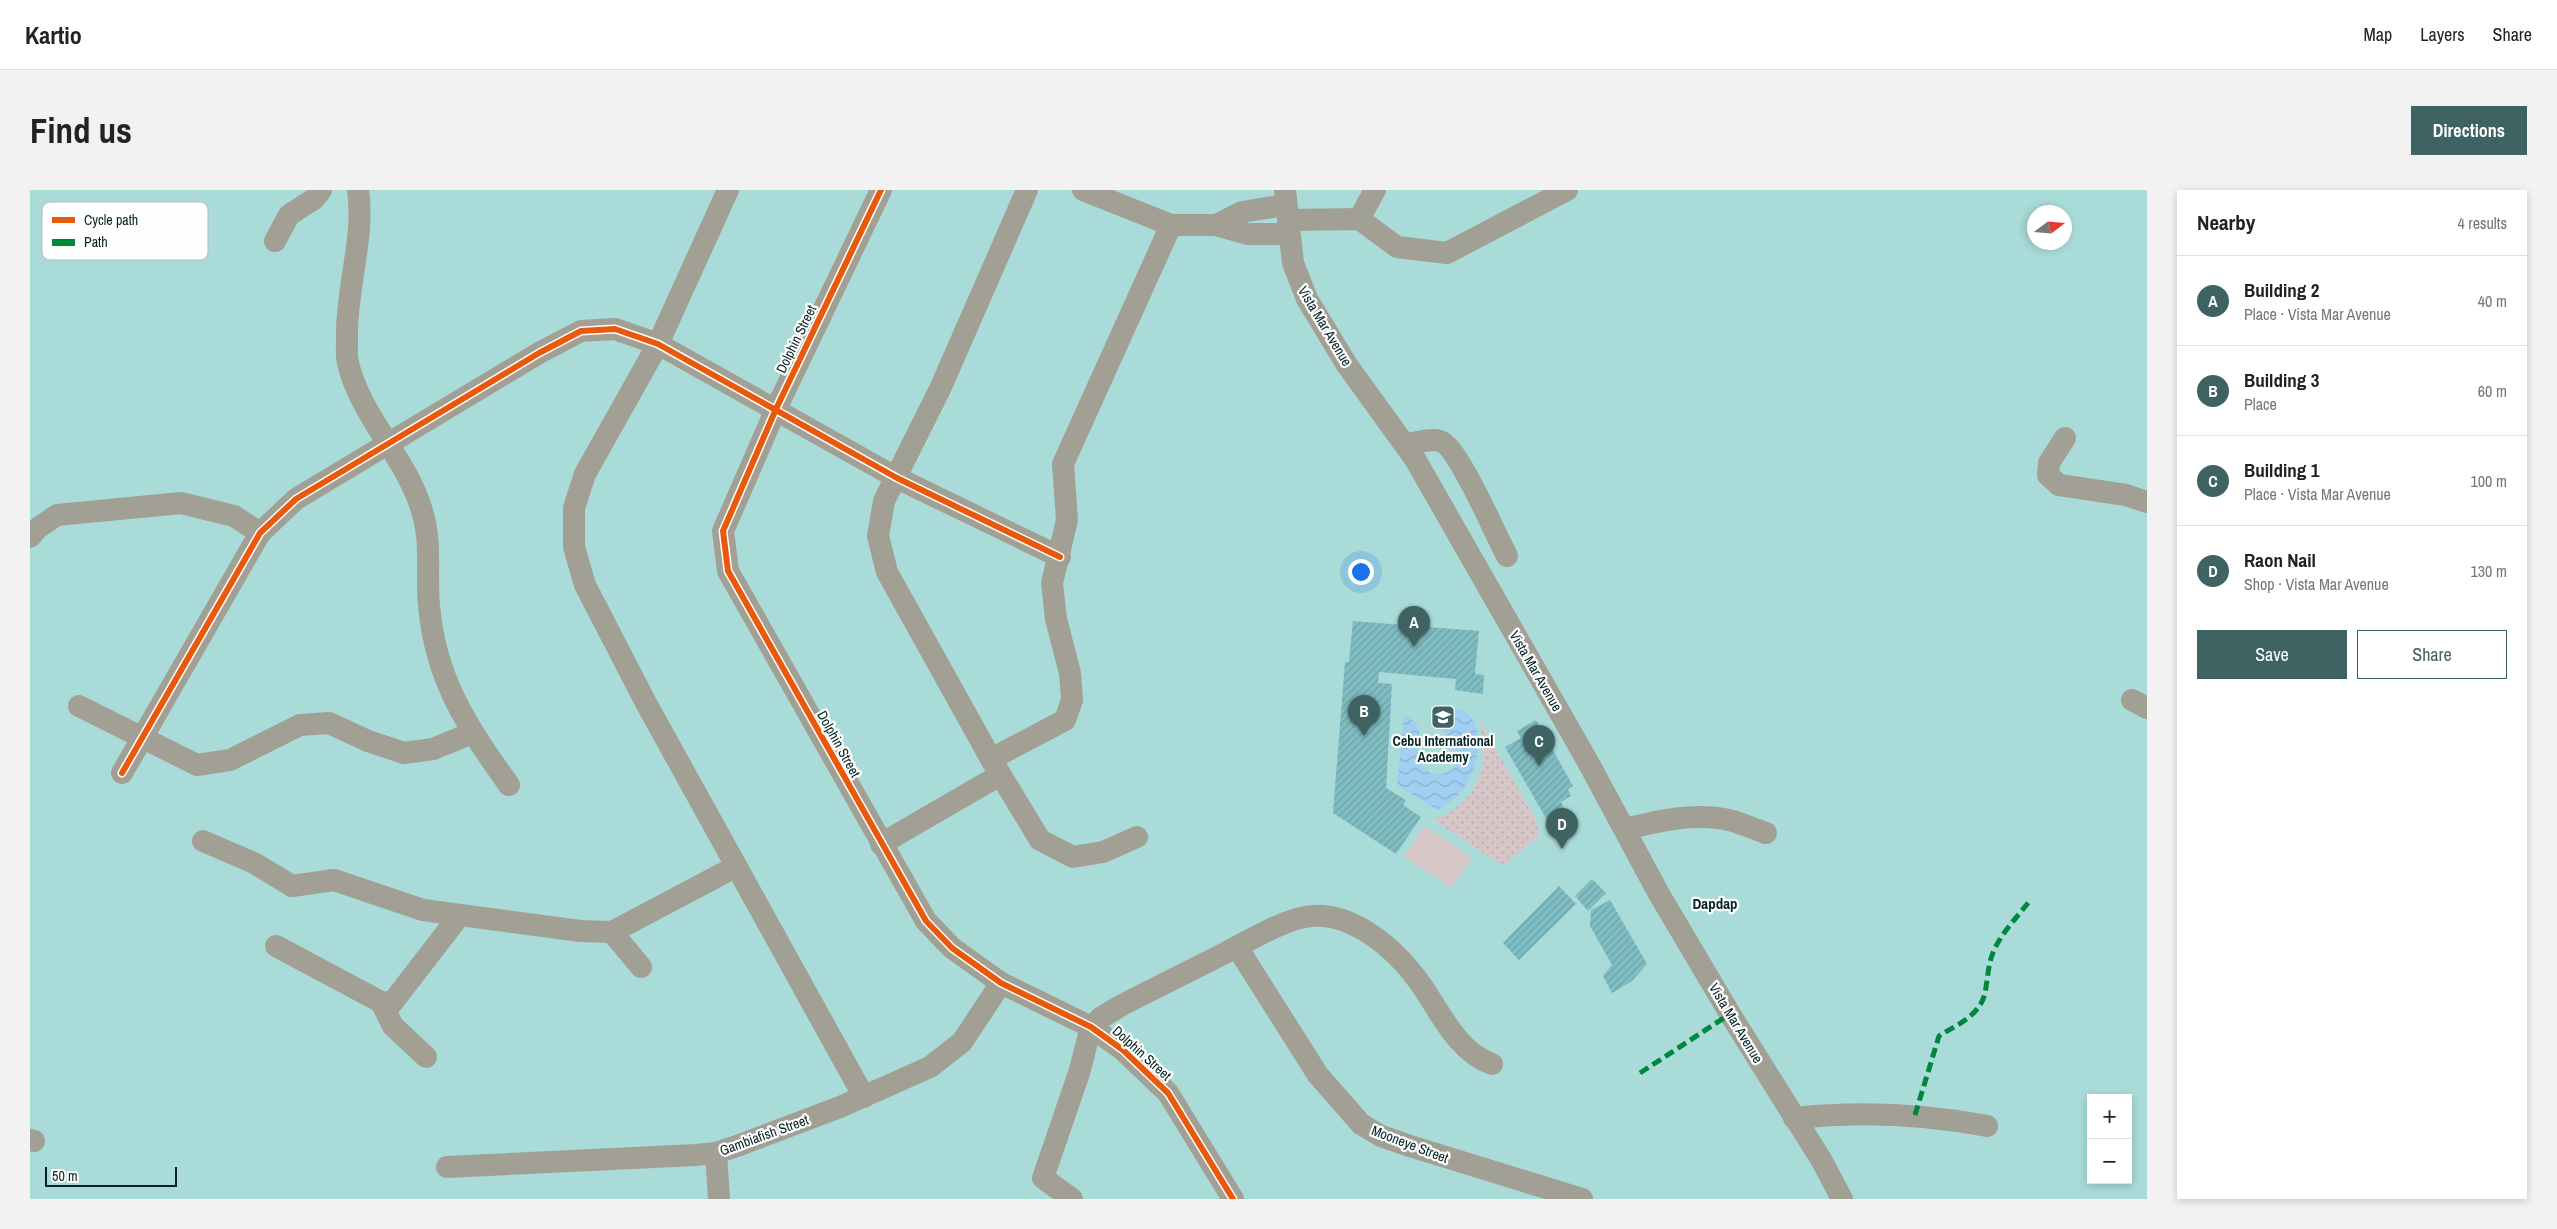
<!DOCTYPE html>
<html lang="en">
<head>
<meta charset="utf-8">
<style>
	:root { --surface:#fff; --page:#f2f2f2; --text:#222; --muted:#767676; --line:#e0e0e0; --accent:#3e6362 }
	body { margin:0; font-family:"Archivo Narrow",sans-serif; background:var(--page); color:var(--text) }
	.controls { position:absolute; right:15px; bottom:15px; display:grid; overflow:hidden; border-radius:0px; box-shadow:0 2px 8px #0003 }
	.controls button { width:45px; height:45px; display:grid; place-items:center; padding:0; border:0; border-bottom:1px solid var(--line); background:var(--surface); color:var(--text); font:25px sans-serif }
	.compass { position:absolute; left:1997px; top:15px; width:45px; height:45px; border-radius:50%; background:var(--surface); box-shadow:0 2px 8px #0003; rotate:74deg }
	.scale { position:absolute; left:15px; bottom:12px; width:132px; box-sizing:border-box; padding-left:5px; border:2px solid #052322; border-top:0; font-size:14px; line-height:18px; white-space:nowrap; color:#052322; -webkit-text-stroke:4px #fefefe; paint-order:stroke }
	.you { position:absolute; left:1330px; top:381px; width:18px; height:18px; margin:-12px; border:4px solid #fff; border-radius:50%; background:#1a73e8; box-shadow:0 0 0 8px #1a73e833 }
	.badge { display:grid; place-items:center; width:32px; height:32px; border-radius:50%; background:var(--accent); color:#fff; font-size:16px; font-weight:700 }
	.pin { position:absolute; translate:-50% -41px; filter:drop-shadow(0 1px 2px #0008) }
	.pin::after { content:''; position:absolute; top:26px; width:18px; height:15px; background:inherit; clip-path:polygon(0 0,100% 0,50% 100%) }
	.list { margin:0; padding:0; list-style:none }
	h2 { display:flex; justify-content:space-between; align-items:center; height:65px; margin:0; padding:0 20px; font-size:21px }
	h2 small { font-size:16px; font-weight:400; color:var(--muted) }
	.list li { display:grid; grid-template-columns:32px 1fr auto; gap:15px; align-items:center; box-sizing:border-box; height:90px; padding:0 20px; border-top:1px solid var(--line) }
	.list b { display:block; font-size:19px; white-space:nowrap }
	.list p { margin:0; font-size:16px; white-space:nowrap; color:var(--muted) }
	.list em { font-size:16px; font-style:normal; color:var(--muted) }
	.actions { display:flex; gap:10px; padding:15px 20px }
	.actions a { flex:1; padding:11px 0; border:1px solid var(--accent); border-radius:0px; text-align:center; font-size:18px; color:var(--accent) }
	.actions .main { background:var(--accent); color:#fff }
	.map { position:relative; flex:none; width:2117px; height:1009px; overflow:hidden; border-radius:0px }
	header { display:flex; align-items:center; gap:30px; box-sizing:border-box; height:70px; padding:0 25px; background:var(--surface); border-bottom:1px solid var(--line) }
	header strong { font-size:24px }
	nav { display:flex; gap:28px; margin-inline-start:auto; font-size:18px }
	.intro { display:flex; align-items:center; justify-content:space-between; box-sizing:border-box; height:120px; padding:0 30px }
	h1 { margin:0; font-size:35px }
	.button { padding:12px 22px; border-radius:0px; background:var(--accent); color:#fff; font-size:18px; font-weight:700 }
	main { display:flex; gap:30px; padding:0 30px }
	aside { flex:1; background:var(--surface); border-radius:0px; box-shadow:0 2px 8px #0003 }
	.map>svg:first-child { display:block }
</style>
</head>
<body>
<header>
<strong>Kartio</strong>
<nav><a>Map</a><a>Layers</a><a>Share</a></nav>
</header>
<div class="intro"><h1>Find us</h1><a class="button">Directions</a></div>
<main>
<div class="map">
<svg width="2117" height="1009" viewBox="0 0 2117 1009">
	<defs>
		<pattern id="grass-dots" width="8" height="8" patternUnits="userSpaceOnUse" patternTransform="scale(1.25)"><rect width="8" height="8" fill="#d6c6c8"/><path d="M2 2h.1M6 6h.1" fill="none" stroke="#b6aaac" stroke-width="1.8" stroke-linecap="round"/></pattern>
		<pattern id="water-waves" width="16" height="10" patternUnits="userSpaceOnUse" patternTransform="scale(1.25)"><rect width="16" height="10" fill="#a1cff2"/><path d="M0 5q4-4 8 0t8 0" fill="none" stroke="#89b1cf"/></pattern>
		<pattern id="building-hatch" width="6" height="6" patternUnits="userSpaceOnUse" patternTransform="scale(1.25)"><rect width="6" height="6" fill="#7fbdc2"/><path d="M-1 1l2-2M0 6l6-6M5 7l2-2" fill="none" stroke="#6ca2a6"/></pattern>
	</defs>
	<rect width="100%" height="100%" fill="#a9dbd9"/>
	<!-- grass -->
	<path fill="url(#grass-dots)" d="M1450 531 1506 630 1509 642 1507 648 1475 674 1465 671 1403 629C1432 622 1454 593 1454 563 1453 552 1451 542 1450 531Z"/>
	<!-- pitch -->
	<path fill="#d6c6c8" d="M1394 636 1442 667 1422 698 1374 667Z"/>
	<!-- water -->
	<path fill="url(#water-waves)" d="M1425 519C1455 523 1450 563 1442 584 1436 599 1421 614 1407 620L1367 595 1374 525C1379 528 1384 530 1387 535 1395 550 1379 567 1396 580 1402 584 1408 585 1415 583 1423 581 1427 574 1431 566L1429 563 1418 558 1417 546 1412 540 1416 525Z"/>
	<!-- building -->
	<g fill="url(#building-hatch)">
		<path d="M1323 431 1449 441 1445 484 1454 485 1453 504 1425 500 1426 489 1349 482 1348 493 1362 494 1356 598 1376 610 1373 615 1391 627 1366 664 1303 623 1315 472H1319Z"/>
		<path d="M1506 530 1543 596 1538 599 1541 606 1531 612 1535 620 1517 630 1475 557 1491 548 1487 541Z"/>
		<path d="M1562 689 1576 703 1558 721 1545 706Z"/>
		<path d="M1529 696 1546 714 1489 770 1473 753Z"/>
		<path d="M1580 710 1617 774 1602 791 1582 803 1573 786 1582 775 1560 736 1561 720Z"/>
	</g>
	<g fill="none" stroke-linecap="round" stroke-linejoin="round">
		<!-- minor -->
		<g stroke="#a2a094" stroke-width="22">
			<path d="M328 0C335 48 316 98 317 147 317 155 316 165 318 173 331 228 377 268 392 321 402 353 396 383 399 415 405 489 437 536 479 595"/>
			<path d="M698 0 628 154 555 284 544 318V357L555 395 616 513 834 907"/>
			<path d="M851 0 746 219 693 341 698 381 896 731 922 758 971 793 1061 837 1093 860 1138 903 1203 1009"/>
			<path d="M997 0 910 199 854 311 848 346 857 382 961 569 1010 650 1043 667 1073 662 1107 647"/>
			<path d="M1053 0 1141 35H1186"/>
			<path d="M1255 0 1263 73 1277 109 1317 175 1385 269 1558 572 1629 704 1700 824 1792 971 1812 1009"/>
			<path d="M1256 15 1212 22 1186 35 1217 44H1259"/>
			<path d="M1329 29 1345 0"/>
			<path d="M1258 30 1329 29 1367 57 1417 63 1537 0"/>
			<path d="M245 51 259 25 284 9 291 0"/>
			<path d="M2035 248 2019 273 2018 285 2029 295 2096 305 2117 312"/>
			<path d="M1376 254C1386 253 1400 248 1410 251 1428 256 1466 346 1477 366"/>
			<path d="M0 347 8 338 27 325 151 313 204 326 230 343"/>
			<path d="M2102 510 2117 518"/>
			<path d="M49 516 167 575 200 570 270 535 299 533 338 551 374 563 403 559 442 543"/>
			<path d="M961 569 1035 530 1042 510 1040 483 1026 429 1022 393 1037 330 1033 274 1141 35"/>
			<path d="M92 583 230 343 266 309 509 163 551 141 585 139 628 154 867 288 1030 367"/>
			<path d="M1595 639C1628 631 1665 622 1699 630 1711 633 1724 639 1736 643"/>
			<path d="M173 651 224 673 262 696 304 690 393 720 550 741 582 742 705 677"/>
			<path d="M851 654 970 585"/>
			<path d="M582 742 611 777"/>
			<path d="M246 756 351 812 362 813 430 725"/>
			<path d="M1207 757 1288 885 1331 934 1351 946 1380 956 1552 1009"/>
			<path d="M351 812 363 836 396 867"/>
			<path d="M1764 928C1830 921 1893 924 1957 936"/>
			<path d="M0 950 4 951"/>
			<path d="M686 963 689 1009"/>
			<path d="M417 977 666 965 686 963 707 956 810 917 900 877 932 852 971 793"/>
			<path d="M1042 1009 1013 988 1049 883 1061 837 1072 827 1092 815C1127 797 1162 780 1197 762 1220 750 1245 735 1270 728 1318 715 1367 760 1392 796 1411 824 1428 862 1462 874"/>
		</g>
		<!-- quiet -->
		<g stroke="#00873e" stroke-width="5" stroke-dasharray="10 5" stroke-linecap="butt">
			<path d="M1610 883 1700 824"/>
			<path d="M1885 925 1909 846C1926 835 1950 826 1955 803 1958 788 1958 772 1965 758 1974 740 1989 725 2001 709"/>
		</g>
		<!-- cycleway casing -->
		<g stroke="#fefefe" stroke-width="9">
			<g id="cycleway">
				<path d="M851 0 746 219 693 341 698 381 896 731 922 758 971 793 1061 837 1093 860 1138 903 1203 1009"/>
				<path d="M92 583 230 343 266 309 509 163 551 141 585 139 628 154 867 288 1030 367"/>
			</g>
		</g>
		<!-- cycleway -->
		<use href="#cycleway" stroke="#e8590c" stroke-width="6"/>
	</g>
	<!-- icons -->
	<defs>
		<g id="school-square" transform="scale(1.25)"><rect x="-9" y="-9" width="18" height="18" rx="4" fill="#3e6362" stroke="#fefefe"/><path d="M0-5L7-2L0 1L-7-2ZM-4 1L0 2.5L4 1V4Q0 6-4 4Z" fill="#fff"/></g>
	</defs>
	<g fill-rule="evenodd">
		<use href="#school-square" x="1413" y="527"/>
	</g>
	<g text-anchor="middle" stroke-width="4.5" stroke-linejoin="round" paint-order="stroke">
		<!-- street labels -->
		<g font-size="14" fill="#052322" stroke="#fefefe">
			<text transform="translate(1295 136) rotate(59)" y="5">Vista Mar Avenue</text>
			<text transform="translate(766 149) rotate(-64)" y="5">Dolphin Street</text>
			<text transform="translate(1506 481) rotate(60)" y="5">Vista Mar Avenue</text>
			<text transform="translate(809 554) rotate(61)" y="5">Dolphin Street</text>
			<text transform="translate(1706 833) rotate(59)" y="5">Vista Mar Avenue</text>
			<text transform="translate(1112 863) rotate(42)" y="5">Dolphin Street</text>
			<text transform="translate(734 945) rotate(-20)" y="5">Gambiafish Street</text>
			<text transform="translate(1380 954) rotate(21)" y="5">Mooneye Street</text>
		</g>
		<!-- poi labels -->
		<g font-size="14" font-weight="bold" fill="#052322" stroke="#fefefe">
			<text x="1413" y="556">Cebu International<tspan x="1413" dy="16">Academy</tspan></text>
		</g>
		<!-- neighbourhood labels -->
		<g font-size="15" font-weight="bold" fill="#052322" stroke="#fefefe">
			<text x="1685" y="719">Dapdap</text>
		</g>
	</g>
	<!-- legend -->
	<rect x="12" y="12" width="166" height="58" rx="8" fill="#fefefe" stroke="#b3bcbc" stroke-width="1"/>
	<rect x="22" y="27" width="23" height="6" fill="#e8590c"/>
	<rect x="22" y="49" width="23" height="7" fill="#00873e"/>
	<g font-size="14" fill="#052322">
		<text x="54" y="35">Cycle path</text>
		<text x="54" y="57">Path</text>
	</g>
</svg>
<div class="controls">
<button>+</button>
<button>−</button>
</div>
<svg class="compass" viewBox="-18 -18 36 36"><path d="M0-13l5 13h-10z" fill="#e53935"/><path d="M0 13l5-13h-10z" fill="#767676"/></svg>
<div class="scale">50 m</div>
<div class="you"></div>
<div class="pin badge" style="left:1384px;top:457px">A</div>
<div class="pin badge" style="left:1334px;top:546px">B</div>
<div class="pin badge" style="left:1509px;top:576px">C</div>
<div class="pin badge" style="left:1532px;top:659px">D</div>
</div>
<aside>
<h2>Nearby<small>4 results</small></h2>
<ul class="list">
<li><span class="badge">A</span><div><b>Building 2</b><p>Place · Vista Mar Avenue</p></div><em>40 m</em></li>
<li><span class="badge">B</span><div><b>Building 3</b><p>Place</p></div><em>60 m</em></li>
<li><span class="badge">C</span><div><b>Building 1</b><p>Place · Vista Mar Avenue</p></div><em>100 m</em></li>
<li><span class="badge">D</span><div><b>Raon Nail</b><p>Shop · Vista Mar Avenue</p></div><em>130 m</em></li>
</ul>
<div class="actions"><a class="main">Save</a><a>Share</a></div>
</aside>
</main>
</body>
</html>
